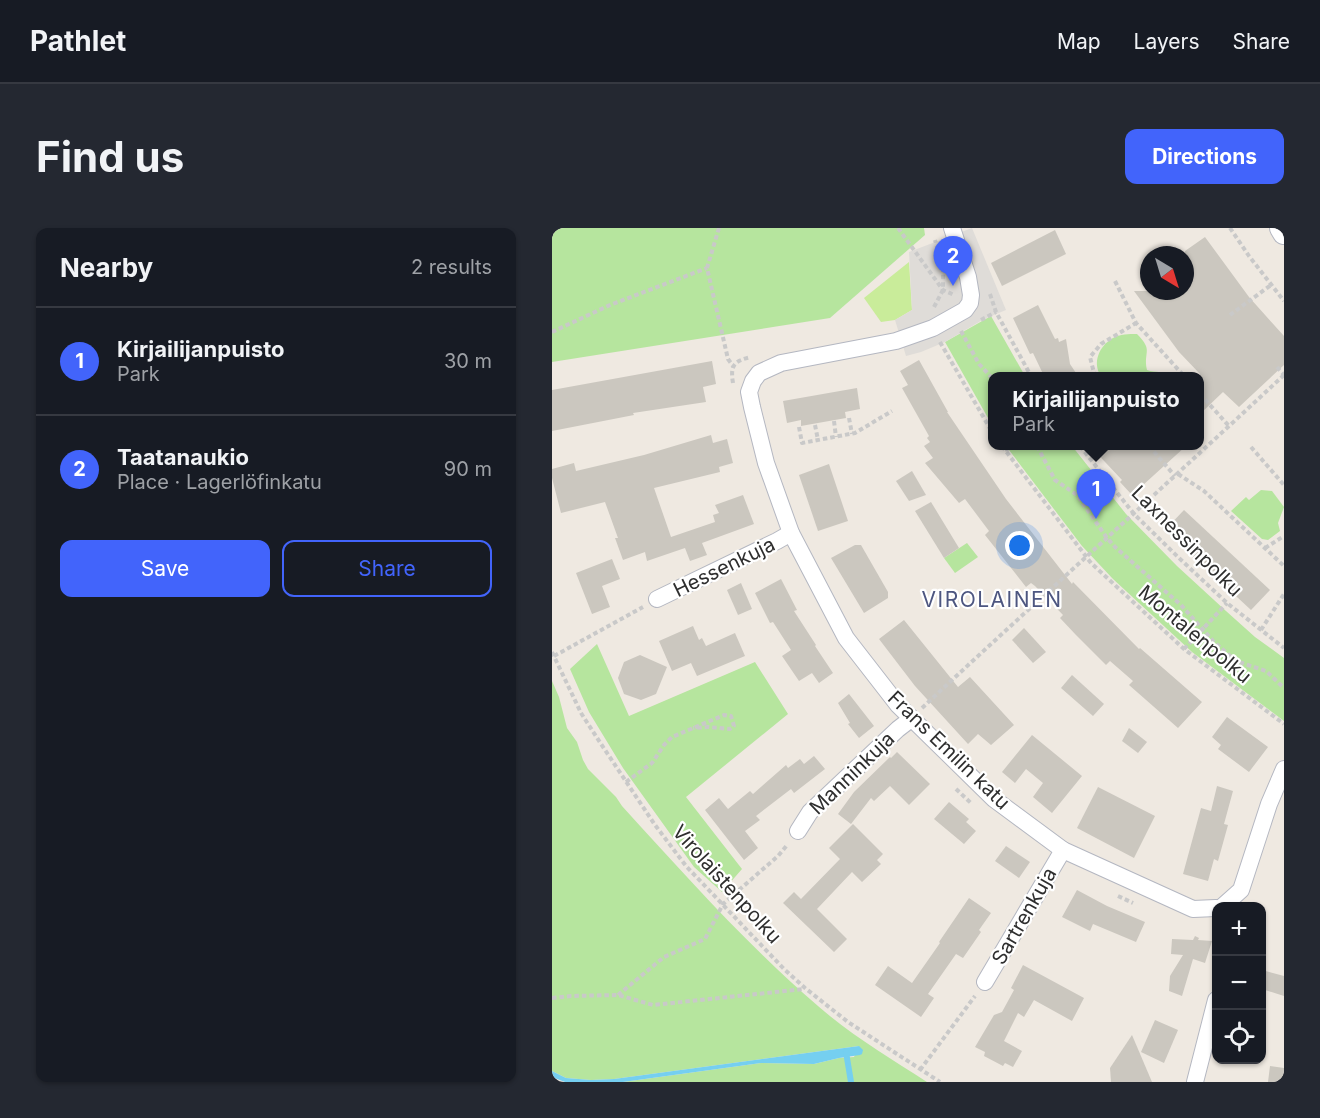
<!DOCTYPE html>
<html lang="en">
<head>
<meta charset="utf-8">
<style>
	:root { --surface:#171b24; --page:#242831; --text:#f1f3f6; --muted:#9ea1a6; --line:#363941; --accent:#4264fb }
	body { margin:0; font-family:Inter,sans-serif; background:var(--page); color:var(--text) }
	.controls { position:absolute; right:18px; bottom:18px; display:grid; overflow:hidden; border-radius:12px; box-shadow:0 2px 4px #0004 }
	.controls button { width:54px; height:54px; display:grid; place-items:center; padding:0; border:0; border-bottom:2px solid var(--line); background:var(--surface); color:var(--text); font:30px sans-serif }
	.compass { position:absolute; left:588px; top:18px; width:54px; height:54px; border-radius:50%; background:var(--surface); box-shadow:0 2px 4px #0004; rotate:142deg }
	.you { position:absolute; left:468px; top:318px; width:21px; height:21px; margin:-15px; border:4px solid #fff; border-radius:50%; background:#1a73e8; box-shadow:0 0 0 9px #1a73e833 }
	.badge { display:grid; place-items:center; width:39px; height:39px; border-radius:50%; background:var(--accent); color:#fff; font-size:20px; font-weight:700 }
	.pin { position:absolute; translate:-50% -50px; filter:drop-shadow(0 2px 3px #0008) }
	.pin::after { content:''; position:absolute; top:32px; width:21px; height:18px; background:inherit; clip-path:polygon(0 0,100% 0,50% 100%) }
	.popup { position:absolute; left:436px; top:144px; width:216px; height:78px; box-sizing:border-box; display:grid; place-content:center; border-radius:12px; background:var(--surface); filter:drop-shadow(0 2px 4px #0005); font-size:20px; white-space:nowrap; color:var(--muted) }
	.popup b { font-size:22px; color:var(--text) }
	.popup::after { content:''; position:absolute; left:50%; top:100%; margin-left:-12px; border:12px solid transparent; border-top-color:var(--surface) }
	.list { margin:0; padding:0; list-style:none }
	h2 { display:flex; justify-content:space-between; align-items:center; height:78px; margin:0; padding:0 24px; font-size:26px }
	h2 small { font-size:20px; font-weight:400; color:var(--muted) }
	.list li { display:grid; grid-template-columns:39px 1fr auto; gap:18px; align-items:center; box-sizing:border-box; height:108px; padding:0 24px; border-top:2px solid var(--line) }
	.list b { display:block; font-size:22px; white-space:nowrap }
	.list p { margin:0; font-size:20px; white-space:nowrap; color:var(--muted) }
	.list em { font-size:20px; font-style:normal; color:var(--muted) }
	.actions { display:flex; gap:12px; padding:18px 24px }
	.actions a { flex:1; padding:14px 0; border:2px solid var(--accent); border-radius:12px; text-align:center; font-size:21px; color:var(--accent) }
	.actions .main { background:var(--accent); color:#fff }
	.icon { flex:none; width:33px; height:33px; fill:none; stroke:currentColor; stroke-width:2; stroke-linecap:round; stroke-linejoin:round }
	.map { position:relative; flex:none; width:732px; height:854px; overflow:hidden; border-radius:12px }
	header { display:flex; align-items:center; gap:36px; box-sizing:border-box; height:84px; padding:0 30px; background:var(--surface); border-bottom:2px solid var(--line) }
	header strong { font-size:28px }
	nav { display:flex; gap:33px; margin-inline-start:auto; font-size:21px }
	.intro { display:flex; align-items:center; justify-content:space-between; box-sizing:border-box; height:144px; padding:0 36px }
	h1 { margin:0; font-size:42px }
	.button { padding:15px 27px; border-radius:12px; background:var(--accent); color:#fff; font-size:21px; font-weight:700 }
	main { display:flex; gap:36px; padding:0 36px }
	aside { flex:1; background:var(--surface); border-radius:12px; box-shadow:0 2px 4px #0004 }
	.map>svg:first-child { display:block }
</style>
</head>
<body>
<header>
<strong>Pathlet</strong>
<nav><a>Map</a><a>Layers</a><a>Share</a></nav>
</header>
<div class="intro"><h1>Find us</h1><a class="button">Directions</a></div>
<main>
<aside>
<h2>Nearby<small>2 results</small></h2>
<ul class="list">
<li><span class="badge">1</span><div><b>Kirjailijanpuisto</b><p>Park</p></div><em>30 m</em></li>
<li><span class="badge">2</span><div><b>Taatanaukio</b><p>Place · Lagerlöfinkatu</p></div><em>90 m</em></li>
</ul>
<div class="actions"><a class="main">Save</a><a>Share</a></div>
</aside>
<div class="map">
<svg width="732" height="854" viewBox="0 0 732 854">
	<rect width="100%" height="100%" fill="#efe9e1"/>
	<!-- green -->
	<g fill="#b6e59e">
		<path d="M0 0H372L373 7 278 90 0 134Z"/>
		<path d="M439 88 473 148H440V197L393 114Z"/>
		<path d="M585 106C602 123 591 123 595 142 604 145 610 143 619 146V148H549C540 135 547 118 561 110 568 106 577 106 585 106Z"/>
		<path d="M454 218H520L574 286 625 338 674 383 703 409 732 430V493L640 424 561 351 530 318Z"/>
		<path d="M709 262 720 263 732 279 726 295 728 303 716 312 710 311 679 283 694 269 697 272Z"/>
		<path d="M415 315 426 329 403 345 392 330Z"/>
		<path d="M45 416 77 488 203 434 236 486 134 569 190 641 170 664 142 639 71 540 37 484 18 441Z"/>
		<path d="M0 453 7 469 15 500 25 514 31 532 36 541 64 569 70 578C133 647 195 717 266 778 299 807 338 830 375 854H71L209 835 262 836 287 830 302 829 307 818 62 851 39 852 14 850 0 843Z"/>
	</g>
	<!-- pitch -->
	<path fill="#c9ec9a" d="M357 34 360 82 343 92 329 94 312 70Z"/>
	<!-- plaza -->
	<path fill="#dfdcd8" d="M420 0 454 82 432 91 393 114 369 124 354 128 343 92 360 82 357 24Z"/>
	<!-- water -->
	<path fill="#75cff0" d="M307 818 311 822 310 826 308 827 287 830 262 836 209 835 71 854H13L0 849V843L14 850 39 852 62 851Z"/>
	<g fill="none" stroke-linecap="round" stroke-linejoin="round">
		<!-- stream -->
		<path stroke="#75cff0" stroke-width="6" d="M294 824 299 854"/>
	</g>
	<!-- building -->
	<g fill="#cbc7bf">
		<path d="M503 2 514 26 450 58 439 35Z"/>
		<path d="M653 9 697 69 732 108V137L687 179 671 164 648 186V146L627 124 582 63H633V23Z"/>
		<path d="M486 77 503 111 506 110 507 114 514 111 518 136 526 148H492L481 125 478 126 461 90Z"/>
		<path d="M367 132 396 184H395L454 271 520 356 521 354 587 421 588 420 650 474 626 500 577 457 581 453 558 433 554 437 524 407 508 390 511 387 483 358 479 355 474 359 433 307 437 303 413 271 407 275 373 235 381 230 372 218 378 214 375 210 377 208 350 160 356 157 348 143Z"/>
		<path d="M160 133 164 156 151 159 154 174 81 185 82 187 0 203V162Z"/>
		<path d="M305 160 308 181 293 184 294 190 249 198V192L235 195 231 173Z"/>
		<path d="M159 207 161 215 175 211 181 235 167 239 168 244 102 260 119 309 163 294 161 287 167 285 163 277 191 267 202 296 150 315 155 327 138 333 133 320 95 333 93 324 71 332 63 310H66L53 274 9 285 0 250V241L22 235 24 243 92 227Z"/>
		<path d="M538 218H634L580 267 568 254 570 252Z"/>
		<path d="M277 236 296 293 266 303 247 247Z"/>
		<path d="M360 243 374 267 357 273 344 253Z"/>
		<path d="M379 274 407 320 392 330 363 283Z"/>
		<path d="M632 282 718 362 699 382 613 302Z"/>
		<path d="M303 317H309L336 364V370L312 385 279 330Z"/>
		<path d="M60 331 68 351 50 358 58 379 40 386 24 345Z"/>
		<path d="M229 351 245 382 242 383 264 417 263 418 281 445 267 455 260 445 247 453 230 428 239 422 221 394 218 395 203 365Z"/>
		<path d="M189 355 200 381 186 387 175 362Z"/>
		<path d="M352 392 406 459 418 449 462 497 439 517 426 506 416 516 363 458 327 411Z"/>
		<path d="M141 398 147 412 150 410 154 418 183 405 193 428 145 448 139 435 120 443 107 413Z"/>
		<path d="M472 400 494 424 481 435 460 412Z"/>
		<path d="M88 427 115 439 104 466 89 472 72 466 66 450 72 434Z"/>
		<path d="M520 447 552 476 541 488 509 460Z"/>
		<path d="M297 466 322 498 307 510 296 496 298 495 286 475Z"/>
		<path d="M675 489 716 519 697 544 666 521 669 517 660 509Z"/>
		<path d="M577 500 595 514 586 525 570 513Z"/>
		<path d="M480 507 530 548 500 585 481 569 491 555 474 541 463 555 450 544Z"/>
		<path d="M345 524 378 556 357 577 338 558 322 573 319 570 299 596 286 586 302 564 338 529 339 530Z"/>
		<path d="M262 528 273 541 242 565 239 561 204 588 208 592 193 603 206 620 192 632 153 582 167 570 176 581 198 563 201 566 234 537 236 540 248 531 252 536Z"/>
		<path d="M665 558 681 563 672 596 676 597 666 633 662 631 656 653 631 646 649 580 659 583Z"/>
		<path d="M546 559 603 588 582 630 525 600Z"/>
		<path d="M397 574 417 591 414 594 424 603 412 616 382 591Z"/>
		<path d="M301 596 331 626 325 632 329 636 310 654 300 644 265 681 295 711 282 724 231 675 242 664 249 671 288 631 277 620Z"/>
		<path d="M454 618 478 634 467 650 443 633Z"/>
		<path d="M525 662 555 678 593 694 584 714 541 696 538 703 510 689Z"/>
		<path d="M417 670 439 685 427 702 429 704 411 730 404 726 376 766 382 770 369 789 323 757 336 738 360 755 388 715 387 714Z"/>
		<path d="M643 708 647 710 646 712 660 713 653 735 641 731 630 768 617 763 618 748 631 727 619 726 620 711 641 712Z"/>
		<path d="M471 737 532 770 520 793 482 772 472 789 466 785 452 813 470 823 461 839 453 835 451 838 432 828 433 824 423 819 442 787 450 784 462 762 459 760Z"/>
		<path d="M710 742 732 748V768L710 761Z"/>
		<path d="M603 792 626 802 612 835 589 824Z"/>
		<path d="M580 807 600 854H559L558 840Z"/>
		<path d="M718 838 732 840V854H716Z"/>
	</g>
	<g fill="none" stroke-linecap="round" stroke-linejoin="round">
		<!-- minor casing -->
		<g stroke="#b4b7c1" stroke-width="18">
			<g id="minor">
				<path d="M400 0 416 49 419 67 418 75 413 82 381 100 344 113 229 135 207 145 201 153 197 164 200 179 214 235 239 305 294 410 346 477 442 571 511 622 641 681 664 680"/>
				<path d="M105 371 225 313 239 305"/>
				<path d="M246 603 258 584 346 501 359 491"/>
				<path d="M671 678 689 662 717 576 732 541"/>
				<path d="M433 754 511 622"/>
				<path d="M643 854 664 772"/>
			</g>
		</g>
		<!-- secondary casing -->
		<g stroke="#b4b7c1" stroke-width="24">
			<path id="secondary" d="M729 0 732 5"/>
		</g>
		<!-- path -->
		<g stroke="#c9c9c9" stroke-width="4" stroke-dasharray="4.5 3" stroke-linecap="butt">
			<path d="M167 0 155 40 176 131 181 138"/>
			<path d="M346 0 391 62 402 67"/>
			<path d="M678 0 697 28 732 73"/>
			<path d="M563 53 584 95 632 148"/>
			<path d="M438 66 444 84 479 148"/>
			<path d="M382 79 391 62V40L383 12"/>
			<path d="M678 87 719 57"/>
			<path d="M429 92 444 84"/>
			<path d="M409 103 427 136 440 150"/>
			<path d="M0 104 58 77 155 40"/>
			<path d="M388 114 440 204"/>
			<path d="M725 139 732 147"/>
			<path d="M545 148 542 145 538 129 549 116 584 95"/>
			<path d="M181 155C178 137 182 133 199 129"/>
			<path d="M648 166 677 198"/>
			<path d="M297 190 300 206"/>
			<path d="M282 193 284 209"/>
			<path d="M263 197 266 212"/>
			<path d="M247 199 250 215 303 205 340 183"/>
			<path d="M450 218 539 335 632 421 732 496"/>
			<path d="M485 218 503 252 525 267 555 310 563 319 629 377 662 414 684 433 714 443 732 460"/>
			<path d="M528 218 582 286 627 330 675 375 732 420"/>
			<path d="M597 218 623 248"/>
			<path d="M699 219 732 257"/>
			<path d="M453 222 462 218"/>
			<path d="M626 246 652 263 732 338"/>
			<path d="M713 320 732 308"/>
			<path d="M462 369 472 374 478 380"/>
			<path d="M709 402 732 366"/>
			<path d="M632 421 675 375"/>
			<path d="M0 424 29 485 49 516 103 597 134 638 232 741 253 760 296 794 388 854"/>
			<path d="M2 428 91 379"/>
			<path d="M370 480C490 368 612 259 732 147"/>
			<path d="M74 554 100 535 112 517 120 509 172 487 179 488 182 498 178 501 156 499 141 500"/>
			<path d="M404 561 420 576"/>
			<path d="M566 668 581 675"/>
			<path d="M66 767 112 729 153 711 171 676 226 628 236 616"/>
			<path d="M0 770 19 768 66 767 101 777 252 761"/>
			<path d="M368 842 423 768"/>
		</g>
		<!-- minor -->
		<use href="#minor" stroke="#fff" stroke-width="16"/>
		<!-- secondary -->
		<use href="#secondary" stroke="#fff" stroke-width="22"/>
	</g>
	<g text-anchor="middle" stroke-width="4.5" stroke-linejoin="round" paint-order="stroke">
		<!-- street labels -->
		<g font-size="20" fill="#2e2e2e" stroke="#fff">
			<text transform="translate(635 313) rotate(45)" y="7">Laxnessinpolku</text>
			<text transform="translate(172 339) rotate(-26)" y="7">Hessenkuja</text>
			<text transform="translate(643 406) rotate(40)" y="7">Montalenpolku</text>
			<text transform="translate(397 522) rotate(44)" y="7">Frans Emilin katu</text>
			<text transform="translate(300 545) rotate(-44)" y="7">Manninkuja</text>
			<text transform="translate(175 656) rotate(48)" y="7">Virolaistenpolku</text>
			<text transform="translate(472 688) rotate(-60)" y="7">Sartrenkuja</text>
		</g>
		<!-- neighbourhood labels -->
		<g font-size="21" letter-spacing="1.5" fill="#4d5680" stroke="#fff">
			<text x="440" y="379">VIROLAINEN</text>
		</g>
	</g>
</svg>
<div class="controls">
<button>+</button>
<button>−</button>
<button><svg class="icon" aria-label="locate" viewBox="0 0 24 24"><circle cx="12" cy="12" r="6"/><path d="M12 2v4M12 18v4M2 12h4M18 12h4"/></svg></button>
</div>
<svg class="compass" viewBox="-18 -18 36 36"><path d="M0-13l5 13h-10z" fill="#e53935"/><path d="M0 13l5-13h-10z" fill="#9ea1a6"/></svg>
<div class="you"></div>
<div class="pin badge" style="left:544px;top:291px">1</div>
<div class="popup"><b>Kirjailijanpuisto</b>Park</div>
<div class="pin badge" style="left:401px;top:58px">2</div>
</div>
</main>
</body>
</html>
